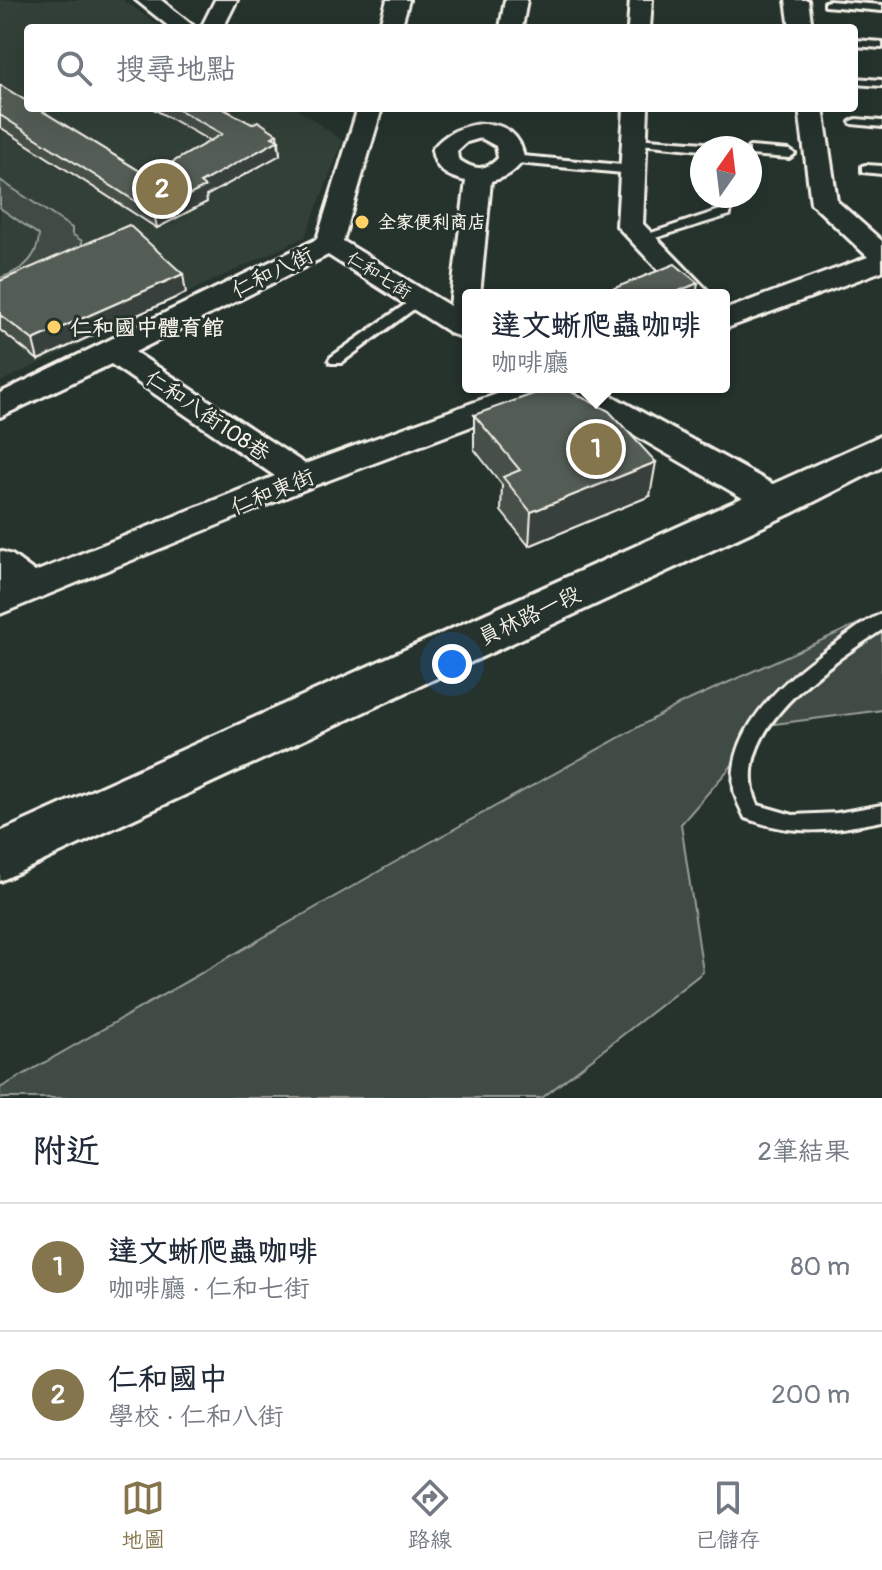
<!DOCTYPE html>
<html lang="zh-TW">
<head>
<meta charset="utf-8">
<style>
	:root { --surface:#fff; --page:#f6f6f7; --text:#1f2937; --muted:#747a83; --line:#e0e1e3; --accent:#84754c }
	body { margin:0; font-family:Pangolin,"LXGW WenKai TC",sans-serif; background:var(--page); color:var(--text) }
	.compass { position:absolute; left:690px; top:136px; width:72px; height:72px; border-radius:50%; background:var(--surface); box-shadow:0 8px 32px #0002; rotate:14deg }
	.you { position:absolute; left:452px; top:664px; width:28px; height:28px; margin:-20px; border:6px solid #fff; border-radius:50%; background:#1a73e8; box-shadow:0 0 0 12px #1a73e833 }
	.badge { display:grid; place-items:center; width:52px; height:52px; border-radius:50%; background:var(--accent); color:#fff; font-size:26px; font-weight:700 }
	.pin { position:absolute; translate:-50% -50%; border:4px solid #fff; box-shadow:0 2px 8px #0006 }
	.popup { position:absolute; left:462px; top:289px; width:268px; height:104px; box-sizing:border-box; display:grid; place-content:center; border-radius:8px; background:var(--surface); filter:drop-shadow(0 2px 6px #0005); font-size:26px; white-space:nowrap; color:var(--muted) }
	.popup b { font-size:30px; color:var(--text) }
	.popup::after { content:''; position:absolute; left:50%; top:100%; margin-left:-16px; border:16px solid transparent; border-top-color:var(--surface) }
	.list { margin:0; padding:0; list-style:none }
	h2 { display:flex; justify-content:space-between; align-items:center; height:104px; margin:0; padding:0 32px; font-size:34px }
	h2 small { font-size:26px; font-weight:400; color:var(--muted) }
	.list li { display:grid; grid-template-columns:52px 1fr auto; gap:24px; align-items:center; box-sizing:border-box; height:128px; padding:0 32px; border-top:2px solid var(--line) }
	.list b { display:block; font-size:30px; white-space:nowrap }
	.list p { margin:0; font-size:26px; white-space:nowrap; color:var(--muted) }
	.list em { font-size:26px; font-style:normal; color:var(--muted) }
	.icon { flex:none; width:44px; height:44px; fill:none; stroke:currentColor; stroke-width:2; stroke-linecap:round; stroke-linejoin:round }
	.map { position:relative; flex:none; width:882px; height:1098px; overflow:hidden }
	.search { position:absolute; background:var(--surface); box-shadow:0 8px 32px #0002; left:24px; right:24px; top:24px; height:88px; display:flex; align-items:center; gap:20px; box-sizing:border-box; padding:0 28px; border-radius:8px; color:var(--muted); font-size:30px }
	.sheet { height:360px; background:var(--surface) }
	nav { display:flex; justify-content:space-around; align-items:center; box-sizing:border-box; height:112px; border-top:2px solid var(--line); background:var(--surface); font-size:22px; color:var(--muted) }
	nav a { display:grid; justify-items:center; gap:4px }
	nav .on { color:var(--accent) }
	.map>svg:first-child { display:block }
</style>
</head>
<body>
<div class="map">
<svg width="882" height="1098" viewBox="0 0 882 1098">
	<rect width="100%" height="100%" fill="#26332d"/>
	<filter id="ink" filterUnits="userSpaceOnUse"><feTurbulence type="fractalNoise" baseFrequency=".0125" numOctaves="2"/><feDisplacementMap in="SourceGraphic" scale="16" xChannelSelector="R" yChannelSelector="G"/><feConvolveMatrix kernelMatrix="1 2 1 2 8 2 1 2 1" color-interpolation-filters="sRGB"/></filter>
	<g filter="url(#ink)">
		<!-- built -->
		<path fill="#333f39" d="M0 0H123L163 28H28V108H296L343 141 305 237 0 382Z"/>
		<!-- green -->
		<g fill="#414b45" stroke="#9a9e96" stroke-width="2">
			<path d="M0 180 72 228V234L82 241 80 261 0 306V278C22 271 38 258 39 235L0 208Z"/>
			<path d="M882 613V710L767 725 681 824 703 972 542 1098H0V1088L411 853 678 705Z"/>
		</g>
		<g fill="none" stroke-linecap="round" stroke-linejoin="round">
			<!-- service casing -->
			<g stroke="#f4f1e8" stroke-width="6">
				<g id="service">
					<path d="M829 1 882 5V11L825 6V2Z"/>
					<path d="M854 40 882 42V48L854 46Z"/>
					<path d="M854 78 882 80V86L854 84Z"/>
					<path d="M856 119 882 121V127L852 124 850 122Z"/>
					<path d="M634 138 719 144 725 148H702V150L630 143V139Z"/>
					<path d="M750 147 789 150 795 154 789 158 750 155V148H748Z"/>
					<path d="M511 155 633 166 639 170 633 174 507 162V156Z"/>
					<path d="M866 165 882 166V174L862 172V166Z"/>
					<path d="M719 196H731L730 215 642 242 636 238 720 210Z"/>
					<path d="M417 296 424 300 422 303 341 363H331L329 360 331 357Z"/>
					<path d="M882 614V630C831 663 725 731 758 805L793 815 837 813 882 805V821C829 831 797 837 745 818 741 809 735 799 734 789 727 726 789 675 835 644 849 634 865 620 882 614Z"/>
				</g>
			</g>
			<!-- minor casing -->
			<g stroke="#f4f1e8" stroke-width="6">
				<g id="minor">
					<path d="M136 0H161L196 28H171Z"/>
					<path d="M215 0H237L223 28H201Z"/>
					<path d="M387 0H409L401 28H379Z"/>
					<path d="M505 0H527L522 28H500Z"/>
					<path d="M630 0H652L650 28H628Z"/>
					<path d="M786 0H808L812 28H790Z"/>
					<path d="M358 108H382L343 241 450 306 466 181C447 177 435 170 432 150 453 119 519 109 524 159 514 173 507 177 491 181L480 295H468V339L452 334 328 255 135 352 305 464 516 387H596L789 493 793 502 789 511 777 514 765 511 559 391 557 394 313 486 0 614V551L12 555 35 572 275 476 111 364 0 417V393L317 239ZM481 138 496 146 498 158C485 172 473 170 458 159L457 151 467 142Z"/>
					<path d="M624 108H648L643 224 712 295H682L617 226Z"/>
					<path d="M799 108H823L837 201 882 241V271L724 329V310L868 257 811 203Z"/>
				</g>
			</g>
			<!-- primary casing -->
			<g stroke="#f4f1e8" stroke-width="6">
				<path id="primary" d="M882 435V467L792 513 0 881V832Z"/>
			</g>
			<!-- service -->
			<use href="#service" fill="#26332d" fill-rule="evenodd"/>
			<!-- minor -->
			<use href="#minor" fill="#26332d" fill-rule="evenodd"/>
			<!-- primary -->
			<use href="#primary" fill="#26332d" fill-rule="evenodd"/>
		</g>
		<!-- wall -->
		<g fill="#474f49" stroke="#f4f1e8" stroke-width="2">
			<path d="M0 85 148 176 210 141 152 108H222L279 140 280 155 206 196 207 202 157 228 0 127Z"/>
			<path d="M0 281 186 293 38 360 0 330Z"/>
			<path d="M474 415 650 496 529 546 501 511 502 485 474 449Z"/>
		</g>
		<!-- shaded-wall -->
		<g fill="#39403c" stroke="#f4f1e8" stroke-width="2">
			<path d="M277 134 280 155 206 196 207 202 157 228 154 213Z"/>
			<path d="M183 274 186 293 38 360 33 340Z"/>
			<path d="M698 283 696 295H669Z"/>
			<path d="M656 462 650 496 529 546 531 512Z"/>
		</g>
		<!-- building -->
		<g fill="#525c55" stroke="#f4f1e8" stroke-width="2">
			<path d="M0 85 28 102V108H37L148 176 222 134 176 108H222L252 124 258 121 277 134 272 137 279 140 200 183 205 187 154 213 0 115Z"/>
			<path d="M129 225 183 274 33 340 0 315V281Z"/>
			<path d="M675 264 698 283 669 295H597Z"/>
			<path d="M553 387H562L609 411 656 462 531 512 503 477 520 470 474 415Z"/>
		</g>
	</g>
	<!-- markers -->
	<g fill="#ffd166" stroke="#26332d" stroke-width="3">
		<circle cx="362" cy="222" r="8"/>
		<circle cx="54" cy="327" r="8"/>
	</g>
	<g text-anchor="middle" stroke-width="6" stroke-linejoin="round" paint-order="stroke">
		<!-- far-poi labels -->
		<g font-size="18" font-weight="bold" fill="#f4f1e8" stroke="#26332d" text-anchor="start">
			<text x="378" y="228">全家便利商店</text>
		</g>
		<!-- far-street labels -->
		<g font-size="18" fill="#f4f1e8" stroke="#26332d">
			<text transform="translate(379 275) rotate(32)" y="6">仁和七街</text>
		</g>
		<!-- street labels -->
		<g font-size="22" fill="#f4f1e8" stroke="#26332d">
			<text transform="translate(272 272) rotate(-26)" y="8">仁和八街</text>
			<text transform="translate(208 415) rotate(34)" y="8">仁和八街108巷</text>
			<text transform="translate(272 491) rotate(-22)" y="8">仁和東街</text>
			<text transform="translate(529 615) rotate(-25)" y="8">員林路一段</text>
		</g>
		<!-- poi labels -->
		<g font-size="22" font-weight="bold" fill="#f4f1e8" stroke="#26332d" text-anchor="start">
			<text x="70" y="335">仁和國中體育館</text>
		</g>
	</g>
</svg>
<svg class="compass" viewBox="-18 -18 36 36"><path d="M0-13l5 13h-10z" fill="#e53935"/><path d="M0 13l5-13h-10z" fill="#747a83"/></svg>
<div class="you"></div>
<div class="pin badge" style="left:596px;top:449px">1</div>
<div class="popup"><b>達文蜥爬蟲咖啡</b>咖啡廳</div>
<div class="pin badge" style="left:162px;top:189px">2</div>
<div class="search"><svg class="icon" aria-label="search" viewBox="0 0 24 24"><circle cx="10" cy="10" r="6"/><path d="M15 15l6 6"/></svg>搜尋地點</div>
</div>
<section class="sheet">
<h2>附近<small>2筆結果</small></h2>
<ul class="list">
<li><span class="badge">1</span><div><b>達文蜥爬蟲咖啡</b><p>咖啡廳 · 仁和七街</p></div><em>80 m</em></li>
<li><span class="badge">2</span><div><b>仁和國中</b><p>學校 · 仁和八街</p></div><em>200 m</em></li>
</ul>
</section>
<nav>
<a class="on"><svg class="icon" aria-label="map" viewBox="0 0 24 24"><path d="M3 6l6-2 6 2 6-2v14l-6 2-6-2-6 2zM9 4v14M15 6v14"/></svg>地圖</a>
<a><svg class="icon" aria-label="directions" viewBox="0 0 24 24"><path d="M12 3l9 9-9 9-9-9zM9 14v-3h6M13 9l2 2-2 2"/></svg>路線</a>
<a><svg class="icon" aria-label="saved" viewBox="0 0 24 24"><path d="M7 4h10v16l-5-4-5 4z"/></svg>已儲存</a>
</nav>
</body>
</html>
